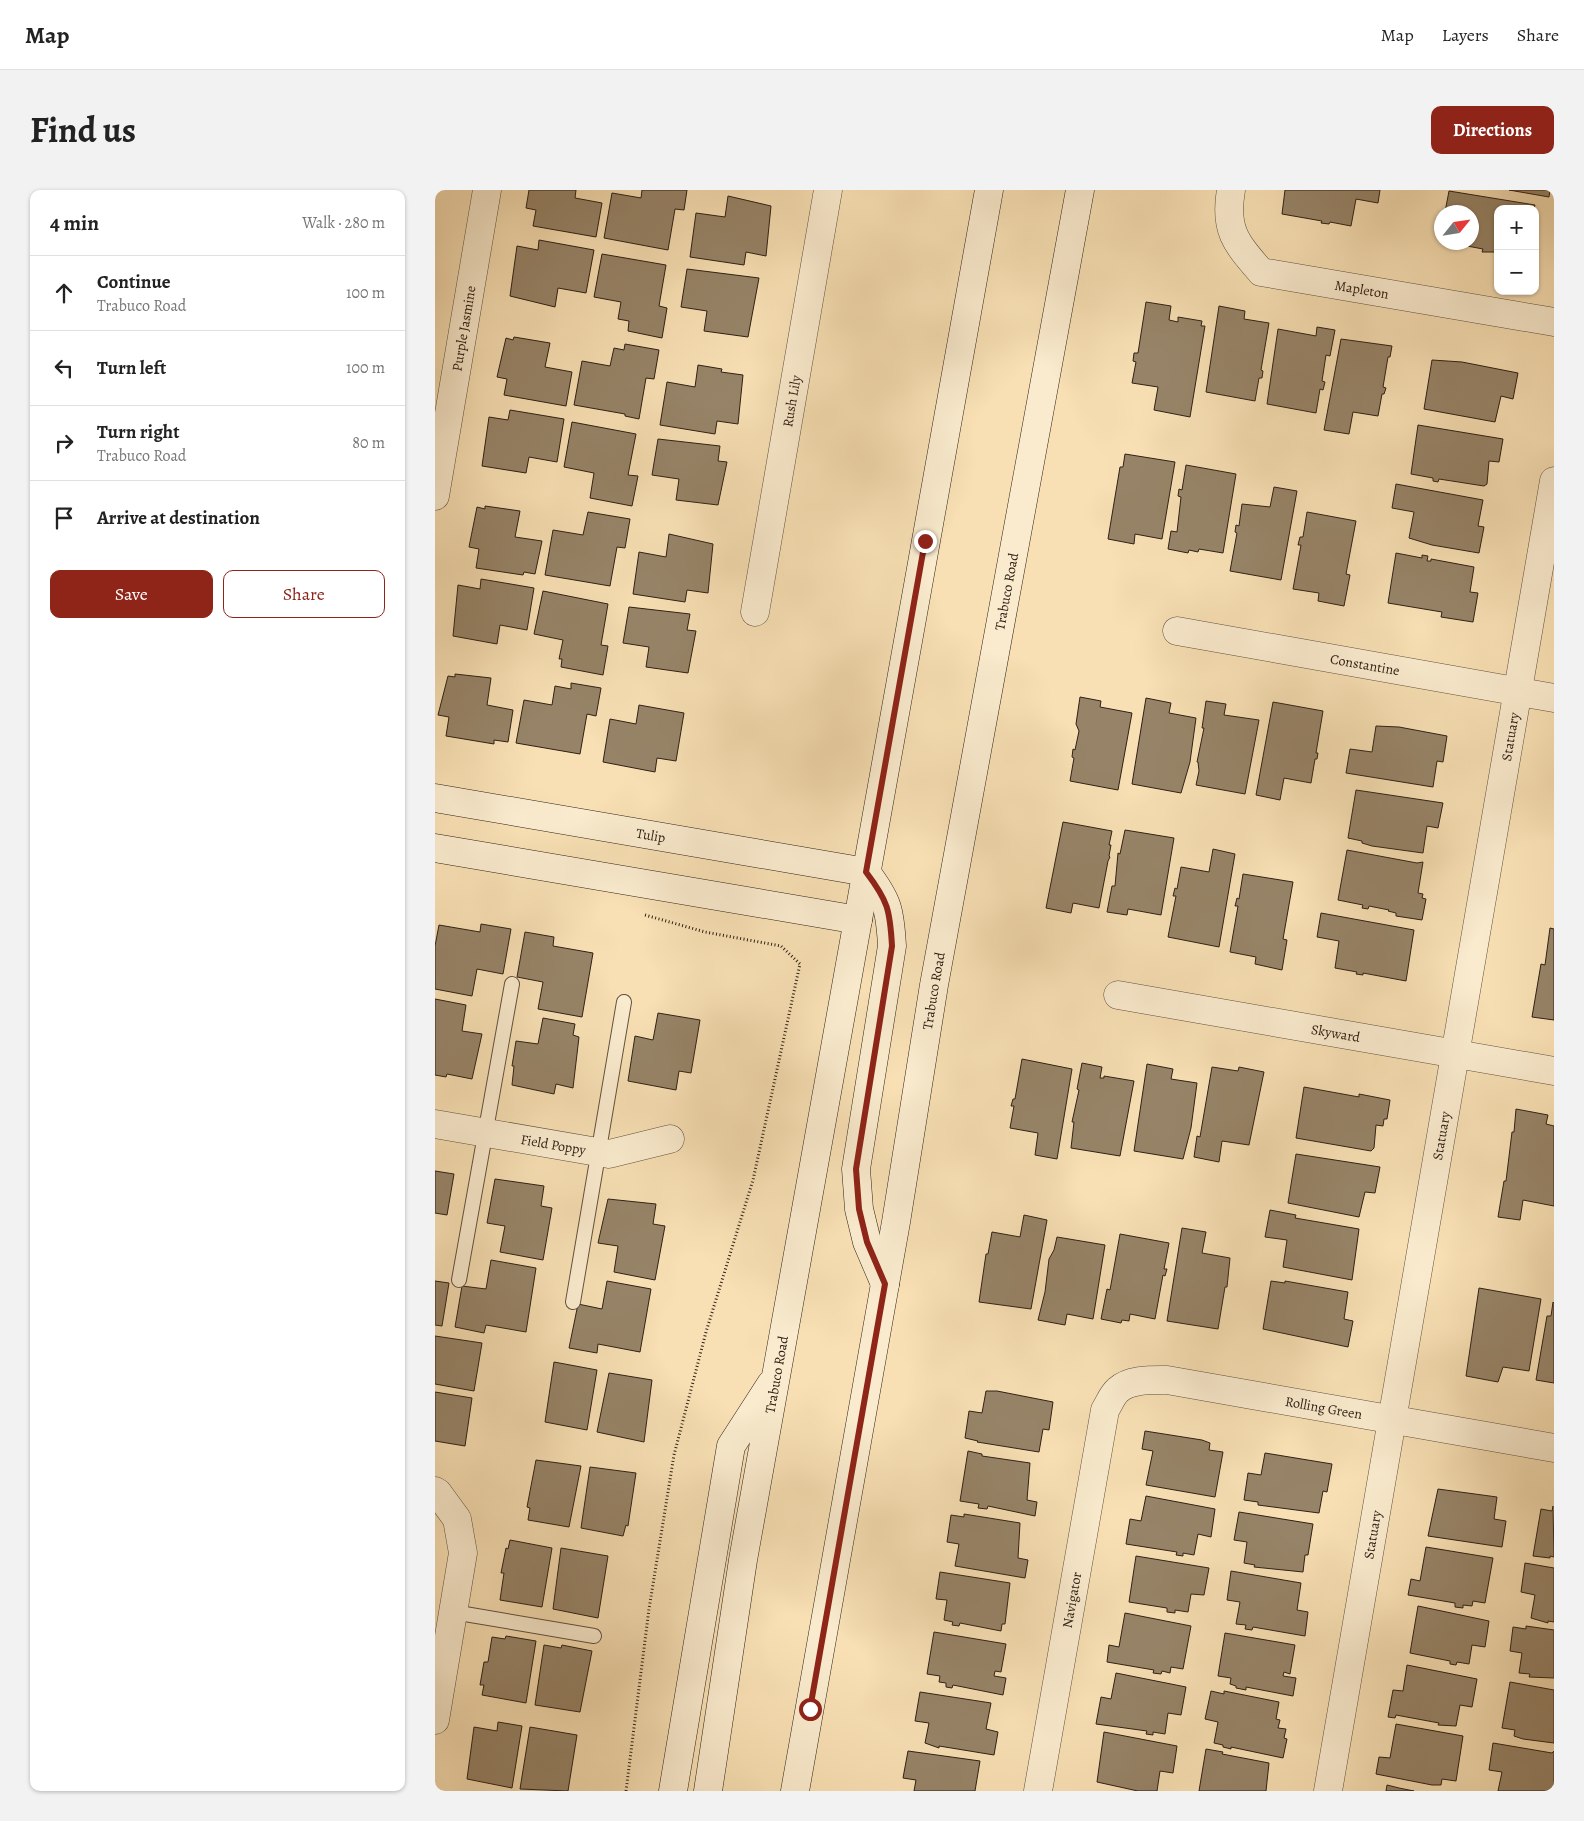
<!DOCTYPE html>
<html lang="en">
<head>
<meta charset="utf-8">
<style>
	:root { --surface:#fff; --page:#f2f2f2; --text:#222; --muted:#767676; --line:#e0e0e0; --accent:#8f2418 }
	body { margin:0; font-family:Alegreya,serif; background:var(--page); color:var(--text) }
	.controls { position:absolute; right:15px; top:15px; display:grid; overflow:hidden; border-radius:10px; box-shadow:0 1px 4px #0004 }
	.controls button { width:45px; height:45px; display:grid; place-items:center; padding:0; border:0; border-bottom:1px solid var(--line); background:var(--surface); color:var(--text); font:25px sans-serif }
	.compass { position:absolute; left:999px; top:15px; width:45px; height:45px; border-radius:50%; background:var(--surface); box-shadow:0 1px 4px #0004; rotate:60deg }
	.stop { position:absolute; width:15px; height:15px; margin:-11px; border:4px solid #8f2418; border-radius:50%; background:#fff }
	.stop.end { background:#8f2418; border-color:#fff; box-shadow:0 1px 5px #0008 }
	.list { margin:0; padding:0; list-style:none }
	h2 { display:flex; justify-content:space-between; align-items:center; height:65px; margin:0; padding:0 20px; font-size:21px }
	h2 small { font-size:16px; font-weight:400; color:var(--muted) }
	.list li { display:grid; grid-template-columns:32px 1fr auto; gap:15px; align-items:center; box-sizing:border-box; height:75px; padding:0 20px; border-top:1px solid var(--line) }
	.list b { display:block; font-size:19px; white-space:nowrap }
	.list p { margin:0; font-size:16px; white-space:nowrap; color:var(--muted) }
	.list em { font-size:16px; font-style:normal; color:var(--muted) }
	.actions { display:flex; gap:10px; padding:15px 20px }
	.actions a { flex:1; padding:11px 0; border:1px solid var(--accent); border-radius:10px; text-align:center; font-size:18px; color:var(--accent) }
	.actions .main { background:var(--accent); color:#fff }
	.icon { flex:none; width:28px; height:28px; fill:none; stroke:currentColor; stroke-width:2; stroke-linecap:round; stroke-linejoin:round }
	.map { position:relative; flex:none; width:1119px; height:1601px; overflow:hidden; border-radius:10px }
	header { display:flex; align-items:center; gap:30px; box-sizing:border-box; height:70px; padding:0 25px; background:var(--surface); border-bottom:1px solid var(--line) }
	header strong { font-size:24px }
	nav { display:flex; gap:28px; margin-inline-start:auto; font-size:18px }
	.intro { display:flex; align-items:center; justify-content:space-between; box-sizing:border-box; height:120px; padding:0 30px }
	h1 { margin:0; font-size:35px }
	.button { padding:12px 22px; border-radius:10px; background:var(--accent); color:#fff; font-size:18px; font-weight:700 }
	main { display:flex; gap:30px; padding:0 30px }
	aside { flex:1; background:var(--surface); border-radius:10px; box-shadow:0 1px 4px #0004 }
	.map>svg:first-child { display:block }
</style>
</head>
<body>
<header>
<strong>Map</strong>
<nav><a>Map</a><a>Layers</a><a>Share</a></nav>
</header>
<div class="intro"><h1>Find us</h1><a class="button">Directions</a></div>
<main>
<aside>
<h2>4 min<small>Walk · 280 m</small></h2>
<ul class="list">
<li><svg class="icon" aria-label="ahead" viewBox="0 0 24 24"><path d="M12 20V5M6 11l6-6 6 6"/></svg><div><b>Continue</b><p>Trabuco Road</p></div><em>100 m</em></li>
<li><svg class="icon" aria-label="left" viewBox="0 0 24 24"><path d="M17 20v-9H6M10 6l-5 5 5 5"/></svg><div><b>Turn left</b></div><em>100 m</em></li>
<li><svg class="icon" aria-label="right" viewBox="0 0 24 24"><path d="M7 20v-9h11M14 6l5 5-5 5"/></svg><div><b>Turn right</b><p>Trabuco Road</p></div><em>80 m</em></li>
<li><svg class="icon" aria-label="arrive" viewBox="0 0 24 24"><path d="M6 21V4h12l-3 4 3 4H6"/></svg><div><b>Arrive at destination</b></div></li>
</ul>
<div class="actions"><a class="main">Save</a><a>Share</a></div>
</aside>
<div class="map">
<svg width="1119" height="1601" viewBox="0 0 1119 1601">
	<rect width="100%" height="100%" fill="#f8e0b4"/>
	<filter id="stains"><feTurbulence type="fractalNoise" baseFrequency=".004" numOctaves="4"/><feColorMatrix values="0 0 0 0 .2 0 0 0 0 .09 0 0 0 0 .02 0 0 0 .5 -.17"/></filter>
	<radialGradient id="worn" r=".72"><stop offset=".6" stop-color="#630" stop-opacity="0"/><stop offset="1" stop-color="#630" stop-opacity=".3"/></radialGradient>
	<!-- building -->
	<g fill="#978468" stroke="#2e2016">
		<path d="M94 0H141L140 8 167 13 161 47 98 36 101 20 91 18Z"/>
		<path d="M207 0H252L249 20 240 19 233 60 169 48 177 3 206 8Z"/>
		<path d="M850 0H945L943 13 921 9 916 36 895 32 894 34 886 33 887 31 847 24Z"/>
		<path d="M1074 0H1115L1114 7Z"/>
		<path d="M1014 1 1100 15 1099 19H1063V62H1047L1048 59 1027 55 1028 52H1036V22H1010Z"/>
		<path d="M293 6 336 16 331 66 311 62 309 75 255 67 261 23 290 27Z"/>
		<path d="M104 50 159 60 151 103 123 98 120 117 75 106 82 56 103 60Z"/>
		<path d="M167 64 231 75 224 116 232 118 227 148 193 141 194 131 183 129 186 112 159 107Z"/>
		<path d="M252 79 324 88 313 147 269 141 272 121 246 117Z"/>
		<path d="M711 112 736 116 734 130 743 132V127L767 131 766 136H770L755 227 719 220 723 197 697 193 701 172 698 171 699 163H703Z"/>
		<path d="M784 116 810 121 809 129 834 133 826 180 828 181 827 188H824L820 211 771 202Z"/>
		<path d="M882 137 900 140 895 166 891 165 887 191 890 192 888 200 885 199 881 223 832 214 843 139 881 146Z"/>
		<path d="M79 147 115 153 110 177 137 182 131 216 69 205 72 189 62 187 71 148 78 150Z"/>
		<path d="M906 149 957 156 955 167H953L948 197 951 198 949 204H947L943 226 918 222 914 244 889 240Z"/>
		<path d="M190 154 224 160 219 189 211 188 204 229 190 226V224L139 215 147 171 175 176 179 158 189 160Z"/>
		<path d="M997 170 1027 172 1083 183 1078 209 1066 206 1060 232 989 219Z"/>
		<path d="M263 175 287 179 286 182 308 185 303 234 282 231 280 244 225 235 232 192 260 197Z"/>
		<path d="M75 220 129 229 122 272 94 267 91 283 47 276 54 227 73 230Z"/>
		<path d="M137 232 201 244 193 285 203 286 197 316 155 308 159 283 129 277Z"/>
		<path d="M983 235 1068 249 1064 272 1054 271 1052 294 1049 296 1004 289 1003 292 998 291V288L976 284Z"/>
		<path d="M223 249 285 256 283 271 292 272 283 315 241 310 244 289 217 285Z"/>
		<path d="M690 264 740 272 727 349 700 344 699 354 673 349 685 277H688Z"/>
		<path d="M751 275 801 284 788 363 764 359 763 362 754 360 753 363 733 359 736 341 742 342 746 307 743 306 744 299 747 300Z"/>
		<path d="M961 294 1048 310 1043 336 1049 337 1044 363 997 355 974 348 979 322 957 318Z"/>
		<path d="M839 297 862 301 846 390 795 381 802 343 800 342 801 335 804 336 807 314 835 317Z"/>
		<path d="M50 316 85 321 80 347 107 351 100 384 89 382 88 385 41 378 44 359 34 357 42 317 50 319Z"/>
		<path d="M153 322 195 329 190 358 182 357 175 396 110 385 118 340 148 345Z"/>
		<path d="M872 322 921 331 911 384 915 385 909 416 883 411 884 403 858 399 866 355H863L865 347H868Z"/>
		<path d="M234 344 278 354 273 403 252 400 250 412 198 404 204 362 231 367Z"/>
		<path d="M961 363 987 368V365L993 366 992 371H996V369L1039 377 1035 402 1043 403 1038 432 1006 427 1007 422 953 413Z"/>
		<path d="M46 389 99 398 92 440 65 435 62 454 18 446 23 395 45 399Z"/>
		<path d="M108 401 173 414 166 455 173 456 168 485 126 477 127 469H124L128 450 99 444Z"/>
		<path d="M194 417 255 424 252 440 261 441 253 483 211 477 214 457 188 453Z"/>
		<path d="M20 484 56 488 52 515 78 520 73 552 59 550V554L11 546 14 527 3 525 13 486 20 487Z"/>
		<path d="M136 493 166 498 161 526 152 524 145 564 81 553 89 510 117 515 120 496 136 499Z"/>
		<path d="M645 507 666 511 665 517 697 523 683 600 635 591 639 568 637 567 638 559 640 560 644 541 641 534Z"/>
		<path d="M711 508 736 513 734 523 761 528 755 572 746 603 697 594Z"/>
		<path d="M771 511 791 514 789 525 824 530 810 604 761 595 764 581 763 572H762L769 538H767Z"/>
		<path d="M838 512 888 521 881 563H883L882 569H880L876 593 849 588 845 610 821 605Z"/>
		<path d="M204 515 249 523 241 571 222 568 220 582 168 572 175 529 201 534Z"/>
		<path d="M941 536 964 537 1012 546 1008 572 1002 571 998 597 911 583 915 559 937 562Z"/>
		<path d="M921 600 1008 613 1003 638 992 636 988 663 937 656 927 653V651L913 648Z"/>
		<path d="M628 632 677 641 674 655H676L674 666 675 667 673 671 664 718 638 713 636 723 611 718Z"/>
		<path d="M690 640 739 648 726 725 693 719 692 725 672 722 677 696H680L683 663 685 664Z"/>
		<path d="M778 659 800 664 784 757 733 747 741 706H738L740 698 742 699 746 677 774 682Z"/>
		<path d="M912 660 982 673 988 672 983 703 988 704 987 708 991 709 987 730 961 726V723L953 721 954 720 934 716 933 719 927 718 928 715 903 710Z"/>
		<path d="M808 684 858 692 848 749 852 750 847 780 820 774 821 767 795 762 803 716H800L802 708 804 709Z"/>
		<path d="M886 723 979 740 971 791 928 783V785L921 784 922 782 900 778 904 751 882 747Z"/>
		<path d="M46 734 76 739 68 784 42 779 37 806 0 799V756L4 735 45 742Z"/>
		<path d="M1115 738 1119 739V830L1097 827 1106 774 1110 775Z"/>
		<path d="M90 742 119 747 118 756 158 763 147 827 103 819 108 792 82 787Z"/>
		<path d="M0 809 31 815 27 841 47 844 37 889 12 884 11 887 0 885Z"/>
		<path d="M223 823 265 830 256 883 244 881 241 900 193 891 200 846 218 850Z"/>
		<path d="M108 828 140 834 138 845 144 847 138 898 121 894 119 904 77 895 79 876H77L81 851 103 854Z"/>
		<path d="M587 869 637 879 622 969 600 965 603 943 575 938 579 916H576L578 909H580Z"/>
		<path d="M647 873 667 877 665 888H669V886L699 891 685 966 636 958 639 932H637L644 900 642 899Z"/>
		<path d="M712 874 738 879 736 889 762 893 756 938 748 969 699 961Z"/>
		<path d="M777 877 803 881 804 877 829 882 814 955 787 951 784 972 759 967 762 946 765 947Z"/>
		<path d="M869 897 924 907V904L955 910 952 929H949L948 936 941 935 939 958 936 961 861 948Z"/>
		<path d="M1081 919 1113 925 1111 934 1119 936V1016L1088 1010 1085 1030 1063 1027 1069 991H1071L1077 942H1079Z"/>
		<path d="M861 964 945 977 940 1003 930 1002 924 1027 853 1013Z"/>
		<path d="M0 981 19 984 12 1025 0 1023Z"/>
		<path d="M60 989 109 996 106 1016 117 1018 108 1070 65 1062 70 1036 52 1033Z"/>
		<path d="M173 1009 221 1014 218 1034 230 1036 220 1090 179 1082 183 1056 163 1053Z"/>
		<path d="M835 1020 861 1025 860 1028 924 1039 917 1090 848 1077 852 1050 830 1047Z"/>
		<path d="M589 1025 612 1030 596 1119 544 1112 551 1064H553L557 1042 585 1047Z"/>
		<path d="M747 1038 771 1042 767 1063 795 1068 792 1097H790L783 1139 732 1131Z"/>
		<path d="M685 1044 734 1053 729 1079H732L730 1086 728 1085 720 1129 695 1124 694 1131 687 1130 686 1133 666 1129 672 1099 675 1100Z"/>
		<path d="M622 1047 670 1055 658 1129 632 1124 630 1135 603 1130 610 1102 614 1069 619 1060Z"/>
		<path d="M56 1070 101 1078 91 1142 51 1135 49 1143 20 1137 27 1096 51 1099Z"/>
		<path d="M0 1091 14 1093 7 1136 0 1135Z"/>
		<path d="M172 1091 216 1099 205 1162 163 1154 162 1163 134 1158 143 1114 167 1119Z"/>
		<path d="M836 1091 850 1093V1091L913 1102 909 1129 918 1131 913 1157 828 1139Z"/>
		<path d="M1044 1098 1106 1109 1094 1181 1068 1177 1063 1192 1031 1186Z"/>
		<path d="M1118 1112 1119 1113V1193L1101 1190 1112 1126H1116Z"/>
		<path d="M0 1146 47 1153 39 1201 0 1194Z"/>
		<path d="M119 1172 162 1180 152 1240 110 1232Z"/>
		<path d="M174 1183 217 1190 209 1252 162 1242Z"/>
		<path d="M551 1201H562L618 1212 614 1240 608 1239 604 1262 542 1252 543 1251 530 1248 534 1221 547 1223Z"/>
		<path d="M0 1202 37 1208 30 1256 0 1251Z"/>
		<path d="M710 1241 767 1250 775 1253 774 1260 788 1262 780 1307 711 1295 718 1261 707 1259Z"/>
		<path d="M533 1261 547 1264V1266L595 1273 592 1310 602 1312 600 1326 553 1316 552 1319 543 1318 544 1314 525 1311Z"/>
		<path d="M830 1263 897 1274 892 1302 888 1301 884 1323 823 1315V1312L809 1310 813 1283 826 1285Z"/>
		<path d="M101 1270 146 1276 134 1337 93 1330 95 1318 92 1317Z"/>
		<path d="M155 1277 201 1283 193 1336 191 1335 188 1346 146 1338Z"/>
		<path d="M1003 1299 1062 1307 1059 1329 1071 1331 1067 1357 993 1346Z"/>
		<path d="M711 1306 780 1319 776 1347 763 1344 759 1365 748 1363V1366L741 1365 742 1362 691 1354 695 1329 706 1331Z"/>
		<path d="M1118 1316 1119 1367 1115 1366V1368L1098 1366 1106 1319 1117 1321Z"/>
		<path d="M804 1322 878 1334 873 1365H870L868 1382 819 1377 820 1375 809 1373 812 1352 799 1350Z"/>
		<path d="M529 1324 585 1333 583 1368 593 1370 590 1388 520 1376 524 1354 512 1352 516 1325 529 1327Z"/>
		<path d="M75 1350 117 1358 107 1417 65 1410 69 1383H66L71 1358 73 1359Z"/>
		<path d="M991 1357 1058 1368 1050 1413 1038 1411 1037 1416 1028 1415V1418L1020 1417V1413L973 1405 976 1389 985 1391Z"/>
		<path d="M126 1358 173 1366 163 1428 118 1419Z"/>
		<path d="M701 1366 774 1378 769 1405 756 1404 753 1422 740 1420V1423L732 1422V1418L694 1412Z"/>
		<path d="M1090 1373 1119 1378V1432L1113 1431V1433L1096 1428 1100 1405 1086 1402Z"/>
		<path d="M796 1381 866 1393 862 1420 873 1422 870 1446 818 1437 817 1440 810 1439 811 1435 801 1434 805 1412 792 1410Z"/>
		<path d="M505 1382 575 1393 570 1434H567L566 1441 525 1433 524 1436 517 1435 518 1432 509 1430 512 1410 501 1409Z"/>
		<path d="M983 1416 1054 1431 1050 1457 1037 1455 1034 1474 1022 1472 1021 1475 1015 1474V1471L975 1463Z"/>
		<path d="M690 1423 756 1436 748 1479 736 1477 735 1483 727 1481 726 1484 718 1483 719 1480 672 1472 674 1455 684 1457Z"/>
		<path d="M1091 1436 1119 1440V1488L1094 1487 1095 1484 1084 1483 1087 1463 1075 1461 1078 1437 1091 1439Z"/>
		<path d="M499 1442 571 1454 566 1482 560 1481 559 1486 571 1488 568 1505 518 1495 517 1498 511 1497V1493L504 1492 505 1486 492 1484Z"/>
		<path d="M790 1443 860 1455 855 1484 849 1482 848 1486 861 1488 858 1506 811 1497V1500L801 1498V1496L795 1494 796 1488 783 1486Z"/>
		<path d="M71 1446 101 1451 91 1513 47 1505 49 1495H45L49 1472H53L57 1447 70 1449Z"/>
		<path d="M109 1455 126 1458 127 1455 157 1461 145 1522 100 1515Z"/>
		<path d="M972 1475 1042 1489 1037 1517 1025 1515 1021 1536 1003 1535 1004 1533 961 1525 960 1528 953 1527 958 1500 968 1501Z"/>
		<path d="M681 1483 751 1497 746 1525 733 1523 730 1544 718 1542V1545L711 1544 712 1541 661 1534 666 1507 676 1509Z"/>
		<path d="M1075 1492 1119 1500V1553L1088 1549 1079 1546 1080 1540 1067 1538Z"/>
		<path d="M776 1501 789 1504V1501L844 1512 841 1529 845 1530 843 1538 851 1539 849 1548 852 1549 848 1568 796 1557V1559L788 1557V1555L779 1553 783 1532 770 1529Z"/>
		<path d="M485 1502 556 1513 551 1539 563 1542 559 1565 504 1556V1558L490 1553 494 1533 480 1531Z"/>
		<path d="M63 1532 87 1536 77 1598 32 1589 39 1537 62 1541Z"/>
		<path d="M961 1534 1028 1546 1021 1591 1007 1589 1006 1595H997L941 1584 944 1567 955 1568Z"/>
		<path d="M95 1537 142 1545 133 1601 85 1599Z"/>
		<path d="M669 1542 742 1556 738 1583 725 1581 722 1601H703L662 1592Z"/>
		<path d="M1058 1553 1117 1563 1119 1561V1601H1063L1067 1582 1054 1580Z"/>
		<path d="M771 1559 788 1562 787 1564 834 1573 831 1601H764Z"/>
		<path d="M473 1561 545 1571 540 1601H479L481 1590 468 1588Z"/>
		<path d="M952 1595 964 1598 979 1601H951Z"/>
	</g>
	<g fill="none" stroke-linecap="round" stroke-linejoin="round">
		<!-- lane casing -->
		<g stroke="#60503e" stroke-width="16">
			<g id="lane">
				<path d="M24 1090 77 794"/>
				<path d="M138 1112 189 812"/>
				<path d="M18 1422 159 1446"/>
			</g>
		</g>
		<!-- street casing -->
		<g stroke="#60503e" stroke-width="29">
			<g id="street">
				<path id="s1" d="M796 0C789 40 801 53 826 82L1119 132"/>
				<path id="s2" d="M0 306 52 0"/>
				<path id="s3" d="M320 422 393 0"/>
				<path id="s4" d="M742 441 1119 508"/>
				<path id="s5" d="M683 805 1119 881"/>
				<path id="s6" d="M0 934 174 964 235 949"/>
				<path d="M0 1301 3 1303 22 1329 28 1363 0 1530"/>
				<path id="s7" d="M603 1601 670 1220C674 1214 677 1205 683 1200 695 1189 717 1190 732 1190L1119 1258"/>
				<path id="s8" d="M893 1601 1119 291"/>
			</g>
		</g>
		<!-- secondary casing -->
		<g stroke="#2e2016" stroke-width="29">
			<g id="secondary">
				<path id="s9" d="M0 608 431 682"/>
				<path d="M0 658 423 730"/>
				<path d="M431 682C453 711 455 720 457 756L421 979 424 1019 432 1052 450 1094"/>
				<path d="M238 1601 296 1256 336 1194"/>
				<path id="s10" d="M273 1601 308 1370 554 0"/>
				<path id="s11" d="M360 1601 461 1032 499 795 645 0"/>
			</g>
		</g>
		<!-- path -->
		<path stroke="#2e2016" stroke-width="3" stroke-dasharray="1 2.5" stroke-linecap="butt" d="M191 1601 214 1419 239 1265 271 1142 318 990 365 774 346 756 270 742 210 725"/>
		<!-- lane -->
		<use href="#lane" stroke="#faebce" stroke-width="14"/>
		<!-- street -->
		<use href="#street" stroke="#faebce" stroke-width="28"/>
		<!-- secondary -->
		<use href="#secondary" stroke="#faebce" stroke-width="28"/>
	</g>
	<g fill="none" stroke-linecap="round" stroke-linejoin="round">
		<!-- route -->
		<path stroke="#8f2418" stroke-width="6" d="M375 1519 450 1094 432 1052 424 1019 421 979 457 756C455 720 453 711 431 682L490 351"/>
	</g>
	<g text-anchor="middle" stroke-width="4" stroke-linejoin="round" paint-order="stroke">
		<!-- street labels -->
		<g font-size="14" fill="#2e2016" stroke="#faebce">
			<text dy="5" stroke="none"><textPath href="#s1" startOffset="194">Mapleton</textPath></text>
			<text dy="5" stroke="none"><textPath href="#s2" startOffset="170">Purple Jasmine</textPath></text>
			<text dy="5" stroke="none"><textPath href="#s3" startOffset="214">Rush Lily</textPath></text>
			<text dy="5" stroke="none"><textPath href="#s11" startOffset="1218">Trabuco Road</textPath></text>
			<text dy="5" stroke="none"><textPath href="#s4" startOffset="191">Constantine</textPath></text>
			<text dy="5" stroke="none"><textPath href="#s8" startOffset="1070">Statuary</textPath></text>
			<text dy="5" stroke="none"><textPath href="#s9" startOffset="219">Tulip</textPath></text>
			<text dy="5" stroke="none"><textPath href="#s11" startOffset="812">Trabuco Road</textPath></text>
			<text dy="5" stroke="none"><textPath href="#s5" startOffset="221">Skyward</textPath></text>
			<text dy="5" stroke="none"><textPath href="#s8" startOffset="665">Statuary</textPath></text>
			<text dy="5" stroke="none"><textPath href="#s6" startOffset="120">Field Poppy</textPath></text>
			<text dy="5" stroke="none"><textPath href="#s10" startOffset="422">Trabuco Road</textPath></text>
			<text dy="5" stroke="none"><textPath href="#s7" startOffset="621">Rolling Green</textPath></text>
			<text dy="5" stroke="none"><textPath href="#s8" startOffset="260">Statuary</textPath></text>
			<text dy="5" stroke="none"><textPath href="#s7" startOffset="194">Navigator</textPath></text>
		</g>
	</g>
	<rect width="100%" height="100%" filter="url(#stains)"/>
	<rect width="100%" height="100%" fill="url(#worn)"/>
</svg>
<div class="controls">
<button>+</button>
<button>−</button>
</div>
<svg class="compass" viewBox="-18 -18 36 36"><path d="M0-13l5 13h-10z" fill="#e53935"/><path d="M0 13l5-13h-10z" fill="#767676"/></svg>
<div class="stop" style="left:375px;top:1519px"></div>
<div class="stop end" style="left:490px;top:351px"></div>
</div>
</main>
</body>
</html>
